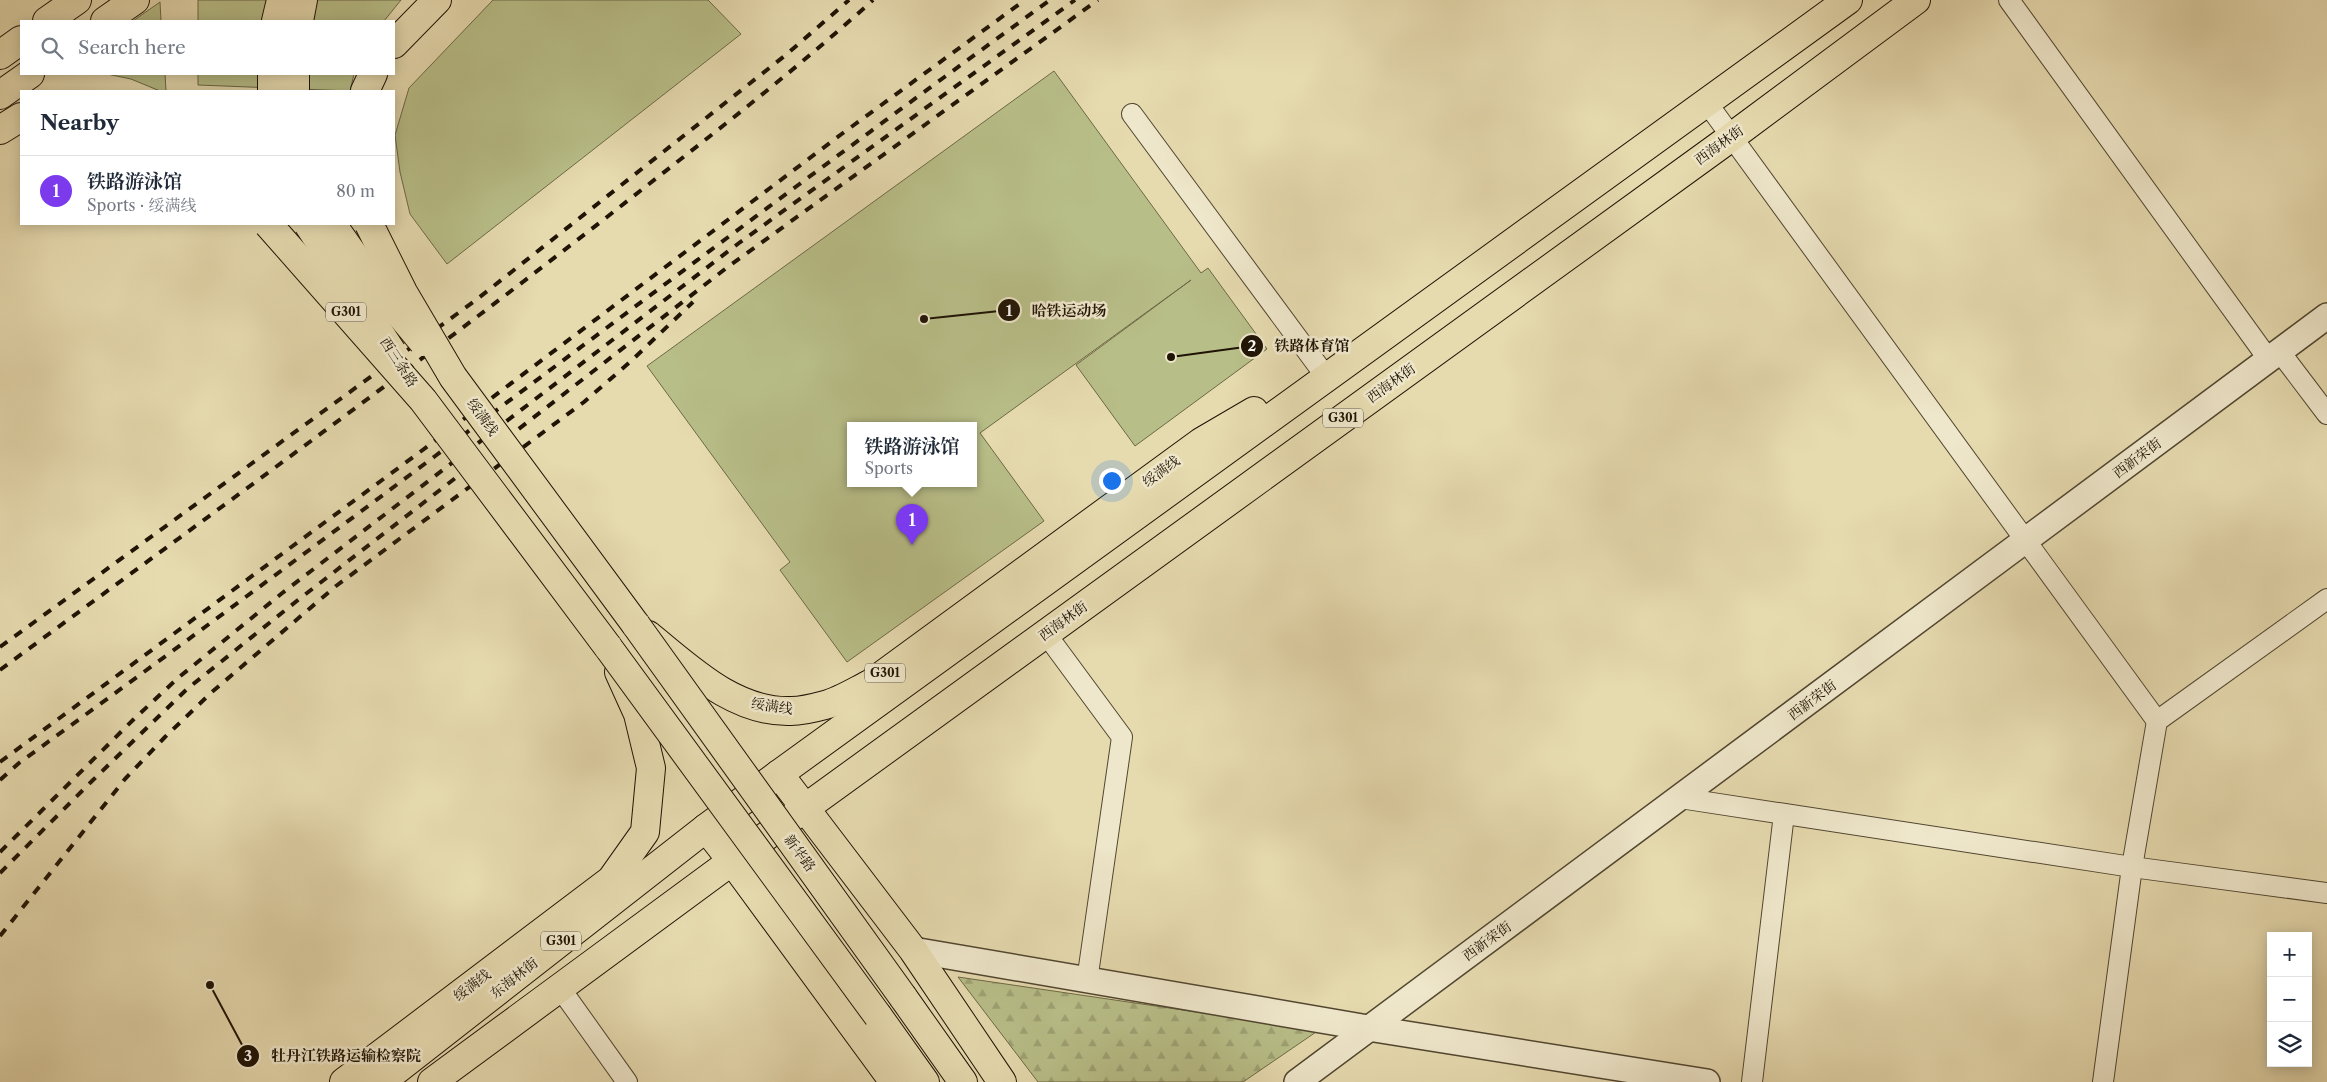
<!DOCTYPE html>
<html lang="en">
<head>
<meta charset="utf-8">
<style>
	:root { --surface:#fff; --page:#f6f6f7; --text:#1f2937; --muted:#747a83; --line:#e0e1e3; --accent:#7c3aed }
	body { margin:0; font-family:"Libre Caslon Text","Noto Serif SC",serif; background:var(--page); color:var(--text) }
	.controls { position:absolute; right:15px; bottom:15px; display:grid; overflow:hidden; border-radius:0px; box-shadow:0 2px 12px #0003 }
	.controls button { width:45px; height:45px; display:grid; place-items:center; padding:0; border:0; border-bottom:1px solid var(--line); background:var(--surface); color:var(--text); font:25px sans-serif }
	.you { position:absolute; left:1111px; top:480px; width:18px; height:18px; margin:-12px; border:4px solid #fff; border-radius:50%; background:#1a73e8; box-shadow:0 0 0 8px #1a73e833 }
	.badge { display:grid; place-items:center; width:32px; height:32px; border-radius:50%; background:var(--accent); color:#fff; font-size:16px; font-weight:700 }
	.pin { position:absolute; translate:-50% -41px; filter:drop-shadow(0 1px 2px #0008) }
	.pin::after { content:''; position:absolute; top:26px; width:18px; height:15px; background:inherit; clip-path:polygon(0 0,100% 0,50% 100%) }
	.popup { position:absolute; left:847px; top:422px; width:130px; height:65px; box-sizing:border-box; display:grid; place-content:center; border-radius:0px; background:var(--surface); filter:drop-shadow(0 1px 4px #0005); font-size:16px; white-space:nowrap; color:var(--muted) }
	.popup b { font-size:19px; color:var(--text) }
	.popup::after { content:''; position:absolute; left:50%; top:100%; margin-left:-10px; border:10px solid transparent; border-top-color:var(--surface) }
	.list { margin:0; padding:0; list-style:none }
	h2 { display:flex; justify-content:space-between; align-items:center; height:65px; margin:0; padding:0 20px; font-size:21px }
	h2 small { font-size:16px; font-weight:400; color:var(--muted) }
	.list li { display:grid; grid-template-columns:32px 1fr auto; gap:15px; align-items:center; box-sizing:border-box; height:70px; padding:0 20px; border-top:1px solid var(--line) }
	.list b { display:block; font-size:19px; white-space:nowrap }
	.list p { margin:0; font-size:16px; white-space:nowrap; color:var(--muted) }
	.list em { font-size:16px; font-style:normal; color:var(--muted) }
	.icon { flex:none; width:28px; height:28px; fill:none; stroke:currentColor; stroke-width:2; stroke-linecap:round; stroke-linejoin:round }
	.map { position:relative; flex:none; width:2327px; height:1082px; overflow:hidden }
	.search { position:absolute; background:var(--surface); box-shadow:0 2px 12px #0003; left:20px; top:20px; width:375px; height:55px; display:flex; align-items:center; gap:12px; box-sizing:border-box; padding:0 18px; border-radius:0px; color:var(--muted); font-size:19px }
	.panel { position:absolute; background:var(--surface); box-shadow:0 2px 12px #0003; left:20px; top:90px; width:375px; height:135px; border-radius:0px }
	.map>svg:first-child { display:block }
</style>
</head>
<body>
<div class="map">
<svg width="2327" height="1082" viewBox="0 0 2327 1082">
	<defs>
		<pattern id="forest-firs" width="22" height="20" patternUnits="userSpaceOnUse" patternTransform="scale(1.25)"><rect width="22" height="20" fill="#b8be88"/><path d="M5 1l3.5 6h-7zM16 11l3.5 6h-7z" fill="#9ea274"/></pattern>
	</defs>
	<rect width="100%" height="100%" fill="#e6daaf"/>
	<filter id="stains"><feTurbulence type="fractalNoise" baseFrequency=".004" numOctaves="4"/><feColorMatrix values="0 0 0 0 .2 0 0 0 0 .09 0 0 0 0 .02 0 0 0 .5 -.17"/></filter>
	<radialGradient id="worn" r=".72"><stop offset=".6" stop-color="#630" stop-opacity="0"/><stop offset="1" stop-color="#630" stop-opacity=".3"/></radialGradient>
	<!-- green -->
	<g fill="#b8be88" stroke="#6c6946" fill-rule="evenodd">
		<path d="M198 0H401L384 21H198Z"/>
		<path d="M493 0H708L741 34 447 264 410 214 400 172 395 135 409 88Z"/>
		<path d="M160 2 161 21H133Z"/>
		<path d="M1054 71 1201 273 1208 268 1267 349 1135 446 1076 365 1191 280 980 433 1044 521 847 662 780 570 790 562 647 366ZM973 426V484H851V426Z"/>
		<path d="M107 74H165L166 91H160L131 79Z"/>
		<path d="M198 74H354L350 91 198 85Z"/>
	</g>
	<!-- forest -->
	<path fill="url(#forest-firs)" stroke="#6c6946" d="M958 977 1319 1030 1243 1082H1038Z"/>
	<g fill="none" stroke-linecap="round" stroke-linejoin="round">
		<!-- minor casing -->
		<g stroke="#514630" stroke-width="22">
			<g id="minor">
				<path d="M2009 0 2269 360"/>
				<path d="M1707 103 2157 721"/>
				<path d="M1132 114 1327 378"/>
				<path d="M2280 352 2327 414"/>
				<path d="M1046 634 1122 737 1087 981"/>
				<path d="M1680 798 2132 867 2327 893"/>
				<path d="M560 988 627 1082"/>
				<path d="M1752 1082 1784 814"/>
				<path d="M2103 1082 2132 867 2157 721 2327 599"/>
			</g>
		</g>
		<!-- tertiary casing -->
		<g stroke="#514630" stroke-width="28">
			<g id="tertiary">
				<path d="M913 950 1368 1028 1707 1082"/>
				<path d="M1297 1082 2327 316"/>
			</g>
		</g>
		<!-- primary casing -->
		<g stroke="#1f1405" stroke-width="30">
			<g id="primary">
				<path d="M276 21 281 0"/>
				<path d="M299 21 303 0"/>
				<path d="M272 74V91"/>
				<path d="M295 74V91"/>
				<path d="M903 997 963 1082"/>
				<path d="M878 1016 925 1082"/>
			</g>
		</g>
		<!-- trunk casing -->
		<g stroke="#1f1405" stroke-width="30">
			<g id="trunk">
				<path d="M47 21 77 0"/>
				<path d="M105 21 135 0"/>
				<path d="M394 44 437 0"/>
				<path d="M0 55 21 40"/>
				<path d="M365 91 373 74"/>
				<path d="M0 95 30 74"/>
				<path d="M0 130 21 117"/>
				<path d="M648 635C689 668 734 713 791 711 801 711 814 708 825 705 840 701 856 691 870 684L1201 442 1254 411"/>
				<path d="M779 774 913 950 1002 1082"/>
				<path d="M706 828 732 861 894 1082"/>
				<path d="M344 1082 611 880 645 832 651 768 638 714 619 672"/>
				<path d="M381 1082 706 828 779 774 1848 0"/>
				<path d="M432 1082 732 861 1726 141 1916 0"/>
			</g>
		</g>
		<!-- minor -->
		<use href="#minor" stroke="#efe7cb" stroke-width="20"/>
		<!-- tertiary -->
		<use href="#tertiary" stroke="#efe7cb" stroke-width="25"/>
		<!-- primary -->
		<use href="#primary" stroke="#e6daaf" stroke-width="28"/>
		<!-- trunk -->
		<use href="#trunk" stroke="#e6daaf" stroke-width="28"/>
		<!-- rail -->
		<g stroke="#1f1405" stroke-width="4" stroke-dasharray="9 9" stroke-linecap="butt">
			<path d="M0 647 476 300 787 54 849 0"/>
			<path d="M0 670C203 520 408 372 607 217 697 146 788 77 873 0"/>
			<path d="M0 762 416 455 843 133 1025 0"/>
			<path d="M0 780 19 763C366 512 704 251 1050 0"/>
			<path d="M0 852 134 719 178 678 281 594 739 243 1075 0"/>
			<path d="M0 873 93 780 187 689 298 600 729 266 1098 0"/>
			<path d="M0 936 125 779 165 737 212 692 336 586 584 402 630 362 693 302"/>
		</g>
		<!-- primary-bridge casing -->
		<g stroke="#1f1405" stroke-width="30" stroke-linecap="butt">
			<g id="primary-bridge">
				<path d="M308 224 392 352"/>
				<path d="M332 224 369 277 423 342"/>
				<path d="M636 625 903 997"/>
				<path d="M608 647 878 1016"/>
			</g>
		</g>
		<!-- trunk-bridge casing -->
		<g stroke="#1f1405" stroke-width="30" stroke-linecap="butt">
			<g id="trunk-bridge">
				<path d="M268 224 423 400 608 647"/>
				<path d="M369 224 403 292 453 377 636 625"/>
			</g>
		</g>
		<!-- primary-bridge -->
		<use href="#primary-bridge" stroke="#e6daaf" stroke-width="28"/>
		<!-- trunk-bridge -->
		<use href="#trunk-bridge" stroke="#e6daaf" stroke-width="28"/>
	</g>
	<g text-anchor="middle" stroke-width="5" stroke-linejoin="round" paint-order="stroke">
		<!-- shield labels -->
		<g fill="#efe7cb" stroke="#5d5340" stroke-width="1">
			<rect x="326" y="302.5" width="40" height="19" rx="4"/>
			<rect x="1323" y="408.5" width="40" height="19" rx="4"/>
			<rect x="865" y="663.5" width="40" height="19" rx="4"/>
			<rect x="541" y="931.5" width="40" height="19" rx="4"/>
		</g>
		<g font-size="12" font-weight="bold" fill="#1f1405">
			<text x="346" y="316">G301</text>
			<text x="1343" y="422">G301</text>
			<text x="885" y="677">G301</text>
			<text x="561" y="945">G301</text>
		</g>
		<!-- street labels -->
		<g font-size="14" fill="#1f1405" stroke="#efe7cb">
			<text transform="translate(1719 145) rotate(-36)" y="5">西海林街</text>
			<text transform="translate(399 362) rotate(57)" y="5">西三条路</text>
			<text transform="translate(1391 383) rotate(-36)" y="5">西海林街</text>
			<text transform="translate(483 417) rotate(54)" y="5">绥满线</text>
			<text transform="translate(2137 458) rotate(-37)" y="5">西新荣街</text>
			<text transform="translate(1161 471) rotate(-36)" y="5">绥满线</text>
			<text transform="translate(1063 621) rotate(-36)" y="5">西海林街</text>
			<text transform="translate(1812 700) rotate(-37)" y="5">西新荣街</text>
			<text transform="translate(772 706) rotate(8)" y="5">绥满线</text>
			<text transform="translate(800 853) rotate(54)" y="5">新华路</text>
			<text transform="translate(1487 941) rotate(-36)" y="5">西新荣街</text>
			<text transform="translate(514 978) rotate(-38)" y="5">东海林街</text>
			<text transform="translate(472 985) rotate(-37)" y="5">绥满线</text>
		</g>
	</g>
	<!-- callouts -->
	<path fill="none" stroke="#1f1405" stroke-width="2" d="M924 319L1009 310M1171 357L1252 346M210 985L248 1056"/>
	<g fill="#1f1405" stroke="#efe7cb" stroke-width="2">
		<circle cx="924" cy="319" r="5"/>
		<circle cx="1171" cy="357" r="5"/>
		<circle cx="210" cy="985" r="5"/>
		<circle cx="1009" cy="310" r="12"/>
		<circle cx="1252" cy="346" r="12"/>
		<circle cx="248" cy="1056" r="12"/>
	</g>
	<g font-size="15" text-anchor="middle" font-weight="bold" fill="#fff">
		<text x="1009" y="316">1</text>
		<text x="1252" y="351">2</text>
		<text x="248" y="1061">3</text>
	</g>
	<g font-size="15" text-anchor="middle" font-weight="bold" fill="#1f1405" stroke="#efe7cb" stroke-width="5" stroke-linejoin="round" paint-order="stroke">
		<text x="1069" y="316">哈铁运动场</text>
		<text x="1312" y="351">铁路体育馆</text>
		<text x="346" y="1061">牡丹江铁路运输检察院</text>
	</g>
	<rect width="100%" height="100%" filter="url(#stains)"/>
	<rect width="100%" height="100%" fill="url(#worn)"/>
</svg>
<div class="controls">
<button>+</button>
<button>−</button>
<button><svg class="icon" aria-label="layers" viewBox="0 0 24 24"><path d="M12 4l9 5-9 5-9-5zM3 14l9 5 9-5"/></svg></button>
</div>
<div class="you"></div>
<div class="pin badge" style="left:912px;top:545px">1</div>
<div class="popup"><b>铁路游泳馆</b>Sports</div>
<div class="search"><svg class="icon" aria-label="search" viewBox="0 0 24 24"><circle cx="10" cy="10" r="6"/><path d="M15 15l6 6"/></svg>Search here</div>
<section class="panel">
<h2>Nearby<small></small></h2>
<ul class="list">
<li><span class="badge">1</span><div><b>铁路游泳馆</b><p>Sports · 绥满线</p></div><em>80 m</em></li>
</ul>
</section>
</div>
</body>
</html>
